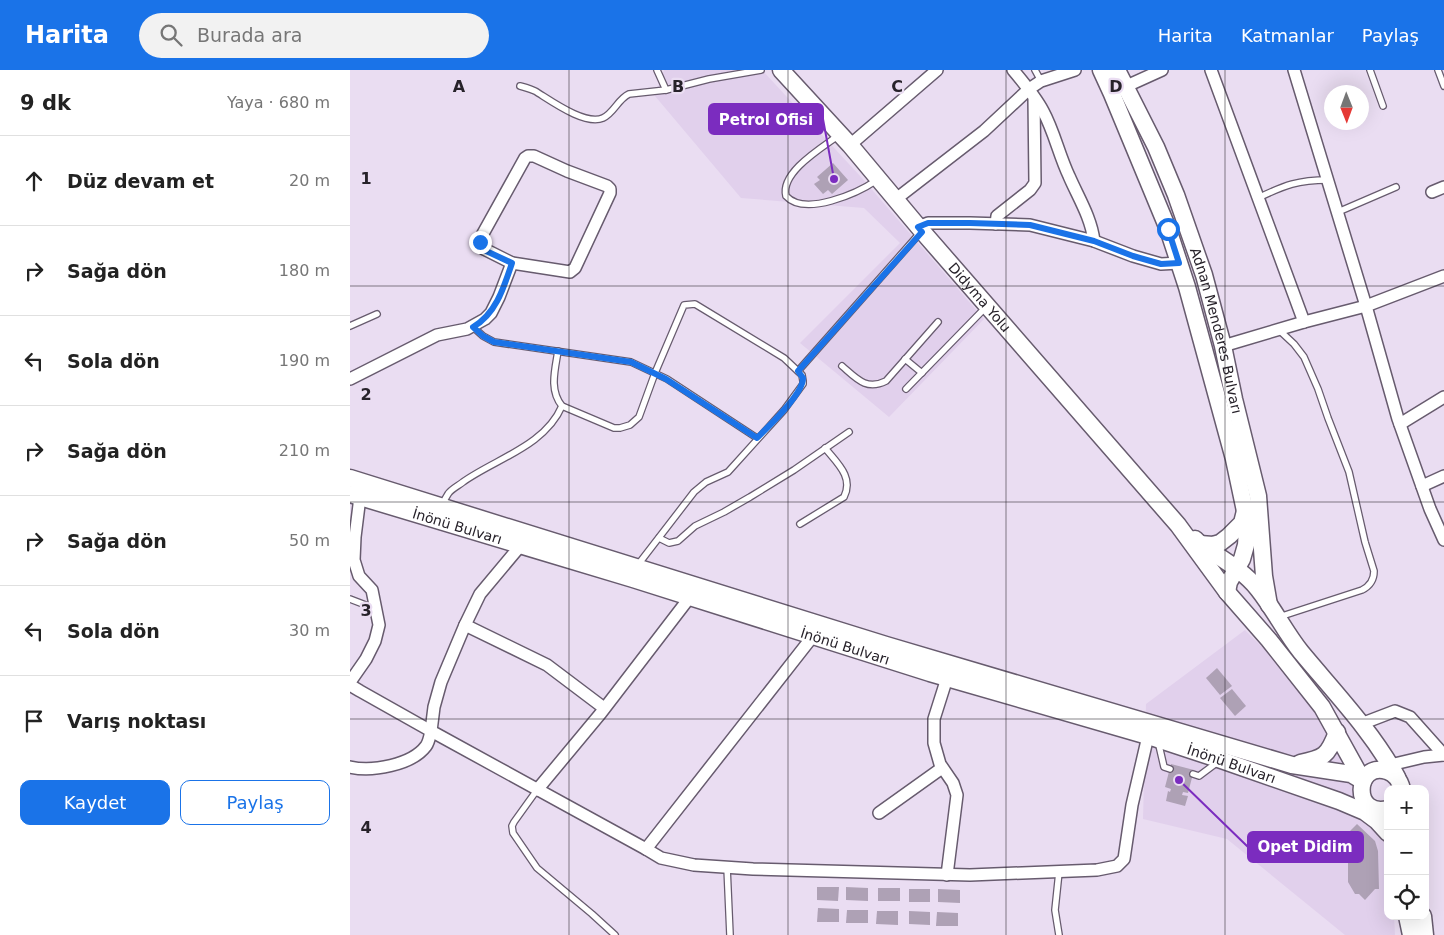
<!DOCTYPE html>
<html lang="tr">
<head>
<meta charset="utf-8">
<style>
	:root { --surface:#fff; --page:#f2f2f2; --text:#222; --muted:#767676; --line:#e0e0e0; --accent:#1a73e8 }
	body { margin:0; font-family:"DejaVu Sans",sans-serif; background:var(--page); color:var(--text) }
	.controls { position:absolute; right:15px; bottom:15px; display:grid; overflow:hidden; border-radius:10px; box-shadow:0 5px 20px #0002 }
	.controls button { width:45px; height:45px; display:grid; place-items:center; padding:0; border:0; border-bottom:1px solid var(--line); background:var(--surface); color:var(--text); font:25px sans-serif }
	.compass { position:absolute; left:974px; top:15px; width:45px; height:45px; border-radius:50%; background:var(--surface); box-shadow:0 5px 20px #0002; rotate:179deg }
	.stop { position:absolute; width:15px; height:15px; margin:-11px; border:4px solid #1a73e8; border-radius:50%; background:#fff }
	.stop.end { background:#1a73e8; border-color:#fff; box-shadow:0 1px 5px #0008 }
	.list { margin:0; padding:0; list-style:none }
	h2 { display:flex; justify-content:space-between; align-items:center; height:65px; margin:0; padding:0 20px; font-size:21px }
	h2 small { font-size:16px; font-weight:400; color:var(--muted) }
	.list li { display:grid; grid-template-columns:32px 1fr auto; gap:15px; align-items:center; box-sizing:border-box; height:90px; padding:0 20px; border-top:1px solid var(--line) }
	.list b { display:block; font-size:19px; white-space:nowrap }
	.list em { font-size:16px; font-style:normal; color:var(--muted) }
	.actions { display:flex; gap:10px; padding:15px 20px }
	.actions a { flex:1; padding:11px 0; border:1px solid var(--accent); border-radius:10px; text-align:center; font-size:18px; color:var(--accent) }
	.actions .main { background:var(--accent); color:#fff }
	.icon { flex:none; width:28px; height:28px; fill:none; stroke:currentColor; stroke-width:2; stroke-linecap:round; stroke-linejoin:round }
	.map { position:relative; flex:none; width:1094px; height:865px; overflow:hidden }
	header { display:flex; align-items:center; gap:30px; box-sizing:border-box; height:70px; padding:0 25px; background:var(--accent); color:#fff }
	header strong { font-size:24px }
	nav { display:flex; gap:28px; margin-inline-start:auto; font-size:18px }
	.search { width:350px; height:45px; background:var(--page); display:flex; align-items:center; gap:12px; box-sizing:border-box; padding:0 18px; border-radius:28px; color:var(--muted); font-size:19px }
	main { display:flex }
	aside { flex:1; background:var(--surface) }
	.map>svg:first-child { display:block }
</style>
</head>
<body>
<header>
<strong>Harita</strong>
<div class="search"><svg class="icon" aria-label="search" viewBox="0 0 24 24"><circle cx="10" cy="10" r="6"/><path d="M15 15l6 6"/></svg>Burada ara</div>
<nav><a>Harita</a><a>Katmanlar</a><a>Paylaş</a></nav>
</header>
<main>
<aside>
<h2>9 dk<small>Yaya · 680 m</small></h2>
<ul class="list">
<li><svg class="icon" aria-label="ahead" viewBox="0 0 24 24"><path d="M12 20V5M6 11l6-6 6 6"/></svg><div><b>Düz devam et</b></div><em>20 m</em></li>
<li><svg class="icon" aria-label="right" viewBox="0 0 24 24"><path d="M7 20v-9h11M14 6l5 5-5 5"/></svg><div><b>Sağa dön</b></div><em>180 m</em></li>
<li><svg class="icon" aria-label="left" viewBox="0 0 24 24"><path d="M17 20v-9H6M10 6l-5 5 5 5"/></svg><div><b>Sola dön</b></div><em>190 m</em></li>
<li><svg class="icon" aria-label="right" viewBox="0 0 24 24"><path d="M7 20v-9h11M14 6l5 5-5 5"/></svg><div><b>Sağa dön</b></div><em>210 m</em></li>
<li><svg class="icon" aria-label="right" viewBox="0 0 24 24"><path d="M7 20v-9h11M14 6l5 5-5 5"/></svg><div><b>Sağa dön</b></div><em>50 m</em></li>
<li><svg class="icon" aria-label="left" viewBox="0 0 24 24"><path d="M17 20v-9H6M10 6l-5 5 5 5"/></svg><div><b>Sola dön</b></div><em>30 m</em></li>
<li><svg class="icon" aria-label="arrive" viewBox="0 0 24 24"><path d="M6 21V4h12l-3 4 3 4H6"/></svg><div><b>Varış noktası</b></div></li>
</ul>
<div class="actions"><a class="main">Kaydet</a><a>Paylaş</a></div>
</aside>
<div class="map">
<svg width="1094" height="865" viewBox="0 0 1094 865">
	<rect width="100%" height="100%" fill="#eaddf2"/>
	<!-- built -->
	<g fill="#e1d0ec">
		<path d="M314 0H412L511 107 634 249 539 347 450 273 550 173 514 138 391 128 305 26Z"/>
		<path d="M895 560 972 637 1038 762V846H1044L1045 865H995L877 769 793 749 796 634Z"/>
	</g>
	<!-- building -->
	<g fill="#aea1b5">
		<path d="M483 93 498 110 482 124 478 120 473 124 464 114 470 110 467 107Z"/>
		<path d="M867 598 882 616 870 625 856 608Z"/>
		<path d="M882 619 896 636 885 646 870 628Z"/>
		<path d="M821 694 844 700 838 723 833 722 832 725 838 726 835 736 816 731 818 721 820 722 821 719 815 717Z"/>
		<path d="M1007 754 1025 771 1028 781 1029 819H1025L1015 830 1009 824H1005L998 812V792L992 785 998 779 990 771Z"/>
		<path d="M467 817H489L488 831 467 830Z"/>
		<path d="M496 817 518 818V831L496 830Z"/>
		<rect x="528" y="818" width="22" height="13"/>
		<rect x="559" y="819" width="21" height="13"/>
		<path d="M588 819 610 820V833L588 832Z"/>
		<path d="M468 838 489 839V852H467Z"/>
		<path d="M497 840H518V853H496Z"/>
		<path d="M527 841H548V855L526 854Z"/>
		<path d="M559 841 580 842V855L559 854Z"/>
		<path d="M587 842 608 843V856H586Z"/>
	</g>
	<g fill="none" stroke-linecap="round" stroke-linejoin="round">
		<!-- lane casing -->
		<g stroke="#675b6e" stroke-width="8">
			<g id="lane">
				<path d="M307 0 316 20"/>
				<path d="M685 0 691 11"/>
				<path d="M1020 0 1033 36"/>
				<path d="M1088 0 1094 16"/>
				<path d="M170 16C175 17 180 19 185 21 200 30 235 56 253 48 264 43 268 29 279 24L316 20 359 9 411 0"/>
				<path d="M489 65C473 77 430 102 436 126 455 147 508 123 527 110"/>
				<path d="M908 128C935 115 948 110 978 110"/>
				<path d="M988 142 1046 117"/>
				<path d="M0 256 27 244"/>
				<path d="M123 257 133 266 144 272 281 292 317 309 407 368"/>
				<path d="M929 260 944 274 954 287 968 319 978 348 999 402 1015 472 1024 501C1024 510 1020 516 1012 520L929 547"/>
				<path d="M208 281C205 300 199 320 212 336L264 358H270L280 355 289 347 305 303 334 235 345 234 434 288 452 305 453 311V314L434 340 378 402 356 412 344 422 287 496"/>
				<path d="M555 289 572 303"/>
				<path d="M492 296C506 308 516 321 536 311L588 252"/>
				<path d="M448 301 570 163"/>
				<path d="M556 319 636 237"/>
				<path d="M93 434C94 431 96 427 98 424 101 419 108 416 113 412 145 389 195 376 212 336"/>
				<path d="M450 454 494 427C504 407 487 393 475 378"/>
				<path d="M309 468 319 473 328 471 345 456 374 442 400 427 444 400 499 362"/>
				<path d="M0 529 26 539"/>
				<path d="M808 671 814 697 820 699"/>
				<path d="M843 704 849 706 869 691"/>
				<path d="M187 720 164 752 162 756 163 763 187 798 242 844 265 865"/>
				<path d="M377 797 380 865"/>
				<path d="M709 865 705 840 709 802"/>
			</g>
		</g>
		<!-- street casing -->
		<g stroke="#675b6e" stroke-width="14">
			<g id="street">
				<path d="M663 0C674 13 685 26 693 41 704 61 709 85 719 106 728 127 741 147 744 171"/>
				<path d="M861 0 954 252"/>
				<path d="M944 0 1016 236 1048 349 1080 439 1094 470"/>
				<path d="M770 19 812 0"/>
				<path d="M500 75 587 0"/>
				<path d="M178 86H184L217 101 257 116 260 119V123L225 198 220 202 162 193 134 179 130 175V169L175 88Z"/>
				<path d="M1082 122 1094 117"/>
				<path d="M546 129 634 61 679 19 691 11 725 0"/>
				<path d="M646 154 647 146 680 120 685 113 684 28"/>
				<path d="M568 157 578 153H620L680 155 744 171 783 186 811 194 829 193"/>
				<path d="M873 276 954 252 1016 236 1094 206"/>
				<path d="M0 309 87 265 117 259 135 249 141 243 149 227 162 193"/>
				<path d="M1050 354 1094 327"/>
				<path d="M1072 416 1094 406"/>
				<path d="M171 475 130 524 115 555 91 612 84 637 81 661 296 779 463 566"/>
				<path d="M115 555 197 595 254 638"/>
				<path d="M597 608 584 649V673L590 694 603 713 607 725 597 805"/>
				<path d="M0 612 16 589 25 571 29 555 22 520 9 506 4 490 5 467 10 427"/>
				<path d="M0 615 10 621 81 661C80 665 79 672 76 676 62 695 22 702 0 697"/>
				<path d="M1011 654 1045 641 1060 647 1094 685"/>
				<path d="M1040 695 1074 687 1094 685"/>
				<path d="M187 720 251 643 340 527"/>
				<path d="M529 743 592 698"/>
				<path d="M296 779 311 788 344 795 403 799 620 805 747 800 767 796 774 789 782 735 798 666"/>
			</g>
		</g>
		<!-- secondary casing -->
		<g stroke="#675b6e" stroke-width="19">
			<g id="secondary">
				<path id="s1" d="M431 0 500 75 572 161 828 455 877 522 919 570 972 637 1013 711"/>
				<path d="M751 0 762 24 818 159 837 217 884 389 895 441 897 460 896 475 892 489 879 512 877 522"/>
				<path id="s2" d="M767 0 806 77 826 125 854 205 873 276 884 329 908 426 914 506 919 535"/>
				<path d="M0 408 536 575 942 695 1001 704 1013 711"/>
				<path id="s3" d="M0 424 283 509 580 603 798 666 871 690 989 731 1015 742 1027 751 1038 763"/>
				<path d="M845 469 850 474C870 488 893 500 908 519 924 539 935 562 951 582 985 623 1021 660 1047 707"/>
				<path d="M850 474 863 475 870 473 879 466 892 453 895 441"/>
				<path d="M950 693C974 688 978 686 987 662"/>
				<path d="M1038 739C1002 748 1004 691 1037 701 1046 704 1050 711 1052 719"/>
				<path d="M1057 846 1061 865"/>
				<path d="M1073 846 1075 865"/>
			</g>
		</g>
		<!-- lane -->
		<use href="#lane" stroke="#fff" stroke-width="5.5"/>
		<!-- street -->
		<use href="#street" stroke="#fff" stroke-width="11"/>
		<!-- secondary -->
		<use href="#secondary" stroke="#fff" stroke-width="16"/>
	</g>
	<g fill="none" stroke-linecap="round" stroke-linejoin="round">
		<!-- route -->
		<path stroke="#1a73e8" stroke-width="6" d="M130 172 134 180 162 193C154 217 146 244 123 257L133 266 144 272 281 292 316 309 407 368C419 356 454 323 453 308L448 301 572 162 568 157 578 153H620L680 155 744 171 783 186 811 194 829 193 818 159"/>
	</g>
	<!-- grid -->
	<path fill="none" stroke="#27222a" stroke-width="1" stroke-opacity="0.55" d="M219 0V865M438 0V865M656 0V865M875 0V865M0 216H1094M0 432H1094M0 649H1094"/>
	<g text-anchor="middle" stroke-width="4.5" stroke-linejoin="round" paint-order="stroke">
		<!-- street labels -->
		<g font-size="14" fill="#27222a" stroke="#eaddf2">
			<text dy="5" stroke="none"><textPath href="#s1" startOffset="302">Didyma Yolu</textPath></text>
			<text dy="5" stroke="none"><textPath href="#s2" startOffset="280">Adnan Menderes Bulvarı</textPath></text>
			<text dy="5" stroke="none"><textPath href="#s3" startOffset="112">İnönü Bulvarı</textPath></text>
			<text dy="5" stroke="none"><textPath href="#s3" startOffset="518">İnönü Bulvarı</textPath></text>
			<text dy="5" stroke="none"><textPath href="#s3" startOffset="922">İnönü Bulvarı</textPath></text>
		</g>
	</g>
	<g font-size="16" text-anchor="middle" font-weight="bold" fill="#27222a" stroke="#eaddf2" stroke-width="4.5" stroke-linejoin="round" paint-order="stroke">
		<text x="109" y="22">A</text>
		<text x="328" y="22">B</text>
		<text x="547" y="22">C</text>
		<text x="766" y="22">D</text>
		<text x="16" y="114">1</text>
		<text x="16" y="330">2</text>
		<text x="16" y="546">3</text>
		<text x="16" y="763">4</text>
	</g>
	<!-- callouts -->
	<path fill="none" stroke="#7b2cbf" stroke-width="2" d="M484 109L473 49M829 710L898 777"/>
	<g fill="#7b2cbf" stroke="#eaddf2" stroke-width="2">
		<circle cx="484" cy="109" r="5"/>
		<circle cx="829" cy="710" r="5"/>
	</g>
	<g fill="#7b2cbf" stroke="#7b2cbf" stroke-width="2">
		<rect x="359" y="34" width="114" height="30" rx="5"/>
		<rect x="898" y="762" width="115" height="30" rx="5"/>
	</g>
	<g font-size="15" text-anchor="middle" font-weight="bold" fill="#fff">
		<text x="416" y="55">Petrol Ofisi</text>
		<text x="955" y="782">Opet Didim</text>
	</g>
</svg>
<div class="controls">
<button>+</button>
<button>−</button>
<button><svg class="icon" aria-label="locate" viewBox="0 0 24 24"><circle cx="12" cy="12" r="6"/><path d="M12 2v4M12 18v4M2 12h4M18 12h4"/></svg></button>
</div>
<svg class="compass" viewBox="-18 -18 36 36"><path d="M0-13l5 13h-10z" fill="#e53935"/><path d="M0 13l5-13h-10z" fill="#767676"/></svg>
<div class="stop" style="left:818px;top:159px"></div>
<div class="stop end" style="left:130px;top:172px"></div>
</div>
</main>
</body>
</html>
